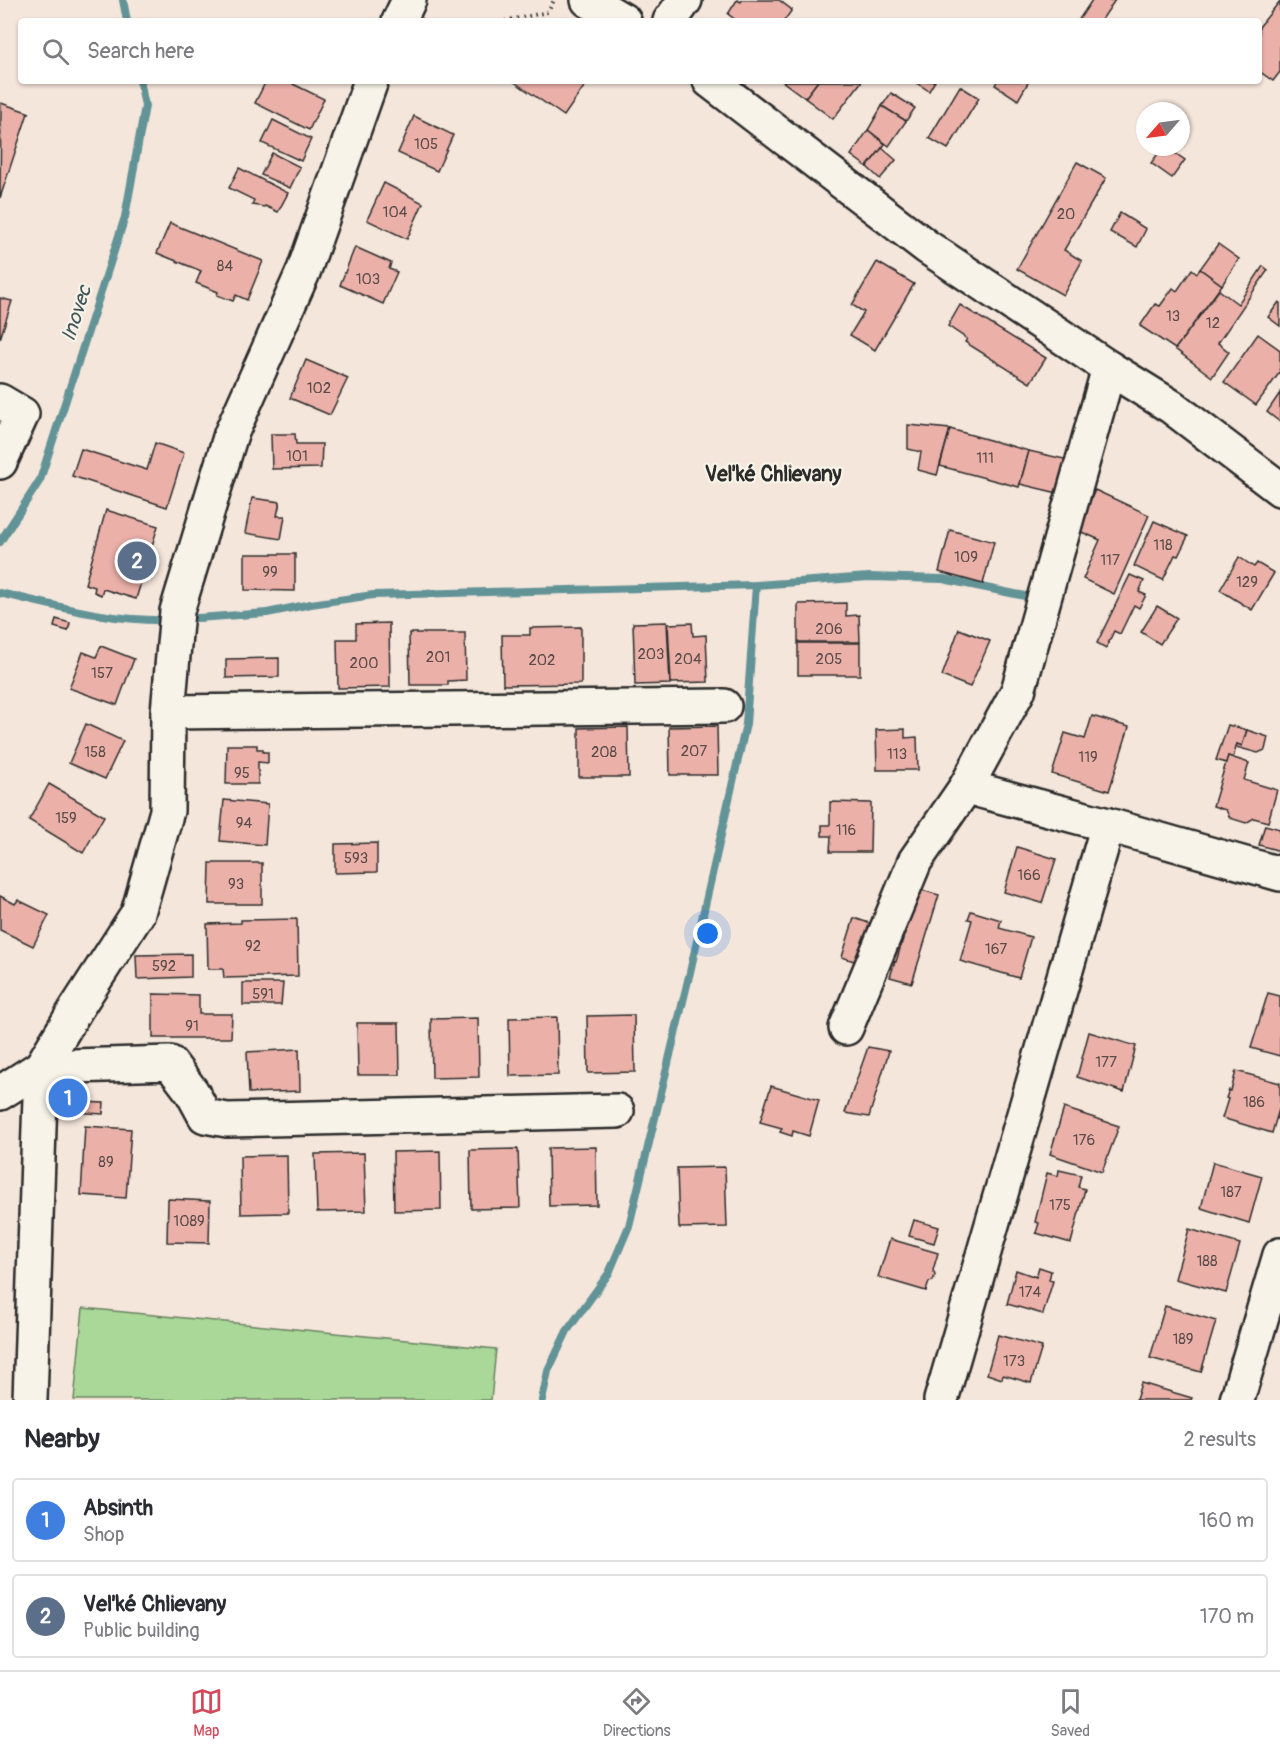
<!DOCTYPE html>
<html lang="en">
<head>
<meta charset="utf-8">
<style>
	:root { --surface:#fff; --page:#f7f7f7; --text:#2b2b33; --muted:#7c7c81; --line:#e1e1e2; --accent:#d1495b }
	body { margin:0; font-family:Pangolin,sans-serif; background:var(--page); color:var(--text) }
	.compass { position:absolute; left:1136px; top:102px; width:54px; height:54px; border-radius:50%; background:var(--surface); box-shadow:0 2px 4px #0004; rotate:242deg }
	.you { position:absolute; left:708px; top:934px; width:21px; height:21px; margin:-15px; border:4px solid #fff; border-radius:50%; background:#1a73e8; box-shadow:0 0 0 9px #1a73e833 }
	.badge { display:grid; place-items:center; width:39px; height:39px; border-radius:50%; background:var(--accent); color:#fff; font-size:20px; font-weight:700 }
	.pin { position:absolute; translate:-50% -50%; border:3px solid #fff; box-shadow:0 2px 6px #0006 }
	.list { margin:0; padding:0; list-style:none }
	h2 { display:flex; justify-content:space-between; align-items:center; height:78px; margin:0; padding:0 24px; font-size:26px }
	h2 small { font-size:20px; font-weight:400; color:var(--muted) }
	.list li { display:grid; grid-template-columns:39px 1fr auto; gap:18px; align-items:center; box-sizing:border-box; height:84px; margin:0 12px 12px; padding:0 12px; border:2px solid var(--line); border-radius:6px }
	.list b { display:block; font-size:22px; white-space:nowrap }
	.list p { margin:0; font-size:20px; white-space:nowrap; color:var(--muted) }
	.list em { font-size:20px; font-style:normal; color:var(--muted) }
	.icon { flex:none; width:33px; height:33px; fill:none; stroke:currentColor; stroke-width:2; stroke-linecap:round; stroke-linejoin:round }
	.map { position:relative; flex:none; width:1280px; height:1400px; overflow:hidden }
	.search { position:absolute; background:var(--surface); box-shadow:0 2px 4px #0004; left:18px; right:18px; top:18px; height:66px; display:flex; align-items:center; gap:15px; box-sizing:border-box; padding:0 21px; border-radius:6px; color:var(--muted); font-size:22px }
	.sheet { height:270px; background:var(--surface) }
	nav { display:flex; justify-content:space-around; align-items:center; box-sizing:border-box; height:84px; border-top:2px solid var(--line); background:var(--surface); font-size:16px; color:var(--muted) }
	nav a { display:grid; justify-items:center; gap:3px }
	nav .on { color:var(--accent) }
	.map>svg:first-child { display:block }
</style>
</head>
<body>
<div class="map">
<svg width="1280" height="1400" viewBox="0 0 1280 1400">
	<rect width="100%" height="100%" fill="#f5e6db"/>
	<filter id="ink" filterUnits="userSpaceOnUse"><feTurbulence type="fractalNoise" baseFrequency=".0167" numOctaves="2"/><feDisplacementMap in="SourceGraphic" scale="12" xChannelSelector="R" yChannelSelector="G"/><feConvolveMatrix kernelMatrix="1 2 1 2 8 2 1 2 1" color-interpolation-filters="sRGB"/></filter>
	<g filter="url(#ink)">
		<!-- green -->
		<path fill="#a9d898" stroke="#6a8262" stroke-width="1.5" d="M83 1308 496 1349 491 1400H74Z"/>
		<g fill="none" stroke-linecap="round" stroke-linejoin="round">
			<!-- stream -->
			<g stroke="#629397" stroke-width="8">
				<path d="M123 0 127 21"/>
				<path d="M0 542 40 480 125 217 145 106 140 81"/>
				<path d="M0 593C56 606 113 622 171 620"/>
				<path d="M184 619 267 613 311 604 373 595 756 585 869 577 943 579 1025 596"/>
				<path d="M542 1400 548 1371 567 1331 609 1273 629 1226 690 972 746 724 756 585"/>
			</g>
		</g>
		<!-- building -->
		<g fill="#ebb1a9" stroke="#2b2b2b" stroke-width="1.5">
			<path d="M737 0 741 2 742 0H779L792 10 784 21H737L728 14Z"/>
			<path d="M1092 0H1115L1101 21H1078Z"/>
			<path d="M1280 1V72L1273 81 1259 71V27Z"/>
			<path d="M266 81H294L293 84 324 99 309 130 255 103Z"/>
			<path d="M513 81H588L564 116Z"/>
			<path d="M782 81H818L805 98Z"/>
			<path d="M818 81H862L833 119 805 98Z"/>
			<path d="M914 81H935L929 91Z"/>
			<path d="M997 81H1029L1018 100 995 85Z"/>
			<path d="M960 86 979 98 948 149 929 138Z"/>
			<path d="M891 93 915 108 906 121 882 106Z"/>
			<path d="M1 103 30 113H28L0 198Z"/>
			<path d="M882 106 906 121 889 146 868 130Z"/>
			<path d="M414 116 453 135 437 171 398 153Z"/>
			<path d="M273 120 311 139 301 161 262 143Z"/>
			<path d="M868 130 885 144 867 167 851 155Z"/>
			<path d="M1163 147H1166L1185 160 1172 178 1151 163Z"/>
			<path d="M882 148 896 160 880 179 867 167Z"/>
			<path d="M272 153 300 167 290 188 261 175Z"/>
			<path d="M1077 162 1106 178 1064 250 1082 261 1063 295 1017 269Z"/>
			<path d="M239 168 288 193 278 212 265 206 264 207 252 205 254 200 229 188Z"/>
			<path d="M384 183 423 203 407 239 367 220Z"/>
			<path d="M1120 213 1146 229 1137 247 1110 232Z"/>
			<path d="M170 223 263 261 247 300 236 295 233 301 217 295 218 292 196 283 201 271 157 253Z"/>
			<path d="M1218 244 1239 259 1222 285 1200 269Z"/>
			<path d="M355 247 391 263 389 269 397 272 383 304 340 285Z"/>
			<path d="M877 262 914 284 875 350 850 335 864 312 852 305Z"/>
			<path d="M1263 266 1268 270 1218 343 1229 352 1212 377 1175 349 1219 290 1238 304Z"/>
			<path d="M1192 269 1197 273 1200 269 1222 285 1175 349 1140 326 1155 304 1160 306 1173 288 1177 291Z"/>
			<path d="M0 298 12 301 0 339Z"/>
			<path d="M1279 302 1280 303V326L1268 317Z"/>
			<path d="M960 305 1046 358 1030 383 965 342 967 339 948 326Z"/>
			<path d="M1258 334 1280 350V372L1256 405 1224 382Z"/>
			<path d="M306 360 348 378 330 415 290 398Z"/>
			<path d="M1280 393V422L1267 412Z"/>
			<path d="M908 425 950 429 937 475 918 470 921 452 908 449Z"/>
			<path d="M950 429 1029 451 1019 487 940 466Z"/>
			<path d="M271 434H295L296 444H322L321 468 272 469Z"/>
			<path d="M155 443 184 453 167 507 72 476 81 449 147 470Z"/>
			<path d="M1029 451 1073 461 1062 494 1020 484Z"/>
			<path d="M1095 490 1149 515 1114 594 1083 579 1100 540 1077 530Z"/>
			<path d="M252 498 280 502 277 516H285L281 539 245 533Z"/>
			<path d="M106 510 158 526 136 599 103 589 101 595 94 592 95 587 85 584Z"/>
			<path d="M1154 521 1188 536 1178 556 1175 555 1163 580 1134 566Z"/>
			<path d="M950 530 994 542 983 584 939 572Z"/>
			<path d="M245 554H295V591L245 590Z"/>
			<path d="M1239 557 1254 567 1257 563 1274 573 1252 610 1220 590Z"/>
			<path d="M1130 575 1144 581 1139 592 1146 595 1139 608 1134 605 1120 634 1114 631 1106 648 1097 643Z"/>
			<path d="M846 603V616L859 615 860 642H798V604Z"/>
			<path d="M1157 606 1177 618 1160 644 1141 632Z"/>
			<path d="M56 619 70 623 68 631 54 627Z"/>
			<path d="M667 622 670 684 635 685 633 623Z"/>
			<path d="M389 623 390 687 338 688 337 639H356V624Z"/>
			<path d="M692 623 693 636 706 635 708 682 671 683 668 624Z"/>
			<path d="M581 627V684L503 685 502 635H530V628Z"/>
			<path d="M959 629 990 641 970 687 942 676Z"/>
			<path d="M409 633H465L466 680 448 681V685H410Z"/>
			<rect x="798" y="643" width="62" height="32"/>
			<path d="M101 646 134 659 117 705 69 688 83 652 96 657Z"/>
			<path d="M279 658V677L226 678V659Z"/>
			<path d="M1092 716 1129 727 1109 791 1052 774 1065 733 1085 739Z"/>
			<path d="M86 724 123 741 105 779 69 763Z"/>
			<path d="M1228 725 1247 730 1242 746 1237 744 1233 758 1228 756 1226 763 1216 760Z"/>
			<path d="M717 726 718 775H670L669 727Z"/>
			<path d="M628 727 629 777H579V728Z"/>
			<path d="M905 729V738L917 737 918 770H877L876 730Z"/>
			<path d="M1247 730 1268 737 1265 750 1258 753 1236 747 1237 744 1242 746Z"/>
			<path d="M227 745H257V749H263V752H268V763L258 762V784H226Z"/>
			<path d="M1228 756 1249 763 1244 780 1277 790 1268 822 1254 818 1246 823 1230 818 1226 810 1213 806Z"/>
			<path d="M49 784 104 816 83 853 29 820Z"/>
			<path d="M224 800 268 804 265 845 220 841Z"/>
			<path d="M830 802 871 803 870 852H830L831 836H822V825H830Z"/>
			<path d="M1265 825 1280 829V851L1259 845Z"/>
			<path d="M377 843V872L335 873V844Z"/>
			<path d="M1017 847 1056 859 1042 903 1004 892Z"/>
			<path d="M210 863H262V904H209Z"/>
			<path d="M918 889 939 895 912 983 890 977Z"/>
			<path d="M0 896 15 904 18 900 49 915 33 946 0 930Z"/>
			<path d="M971 911 1001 920 999 928 1031 937 1019 978 960 961 972 920 968 919Z"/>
			<path d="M854 918 875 925 863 964 842 957Z"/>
			<path d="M297 919 298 976 224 978 223 969H208L207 924 241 923V920Z"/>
			<path d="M901 927 906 929 896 962 891 961Z"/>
			<path d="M191 954V977L137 979 136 955Z"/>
			<path d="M243 983H283L281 1005H243Z"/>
			<path d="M1268 993 1280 996V1056L1251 1048Z"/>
			<path d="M153 994 199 995V1014H232L231 1038H153Z"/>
			<path d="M634 1015 635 1072 588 1073 587 1016Z"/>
			<path d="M557 1017 558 1075 510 1076 509 1018Z"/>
			<path d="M478 1018 479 1077 432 1078 431 1019Z"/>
			<path d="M357 1023H399L400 1075H358Z"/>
			<path d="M1089 1032 1136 1046 1124 1092 1077 1077Z"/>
			<path d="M868 1047 889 1051 869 1117 845 1113Z"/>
			<path d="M299 1049 300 1091 249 1093 247 1052Z"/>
			<path d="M1236 1071 1280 1083V1106L1272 1133 1222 1118 1228 1099 1226 1098 1229 1090 1231 1091Z"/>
			<path d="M771 1086 819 1100 809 1136 793 1131 792 1136 780 1132 782 1128 760 1122Z"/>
			<path d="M60 1088 82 1089 81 1102 104 1103 103 1114 55 1111 56 1100H59Z"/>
			<path d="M1064 1108 1119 1126 1102 1172 1050 1154Z"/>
			<path d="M85 1126 131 1129 126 1198 81 1195Z"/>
			<path d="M596 1147 597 1205 549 1206 548 1148Z"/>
			<path d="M518 1149 520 1208 471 1209 470 1150Z"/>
			<path d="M440 1151 441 1210 394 1211 393 1152Z"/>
			<path d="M364 1153 366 1211 317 1212 315 1154Z"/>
			<path d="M287 1155 288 1213 241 1214 240 1156Z"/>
			<path d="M1213 1162 1262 1176 1249 1223 1201 1208Z"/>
			<path d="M725 1167 727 1227 679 1228 677 1168Z"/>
			<path d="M1059 1170 1081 1175 1078 1187 1085 1189 1071 1243 1036 1233 1039 1223 1035 1222 1047 1173 1058 1176Z"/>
			<path d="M168 1199 210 1201 209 1243 167 1242Z"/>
			<path d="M914 1220 939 1227 934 1243 909 1236Z"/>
			<path d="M1189 1229 1240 1244 1226 1293 1175 1279Z"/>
			<path d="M890 1239 938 1253 933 1270 935 1275 933 1281 929 1282 926 1291 878 1277Z"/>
			<path d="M1039 1267 1051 1271 1049 1280 1053 1281 1043 1314 1007 1304 1016 1270 1036 1277Z"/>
			<path d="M1165 1306 1216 1321 1201 1372 1150 1358Z"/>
			<path d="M998 1335 1042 1347 1031 1383 1003 1375 1002 1379 987 1374Z"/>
			<path d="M1141 1383 1192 1398 1191 1400H1136Z"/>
		</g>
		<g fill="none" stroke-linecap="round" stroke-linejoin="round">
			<!-- minor casing -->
			<g stroke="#2b2b2b" stroke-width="38">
				<g id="minor">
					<path d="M588 0 624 21"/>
					<path d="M399 21 409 0"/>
					<path d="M670 21 685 0"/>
					<path d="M710 81 927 247 1109 368 1172 407 1280 489"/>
					<path d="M0 401 22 414 0 462"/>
					<path d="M168 712 724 706"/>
					<path d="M966 787 1108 825 1280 874"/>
					<path d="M846 1028 915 861 966 787 1018 691 1109 368"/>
					<path d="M0 1093 41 1067 76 1009 138 913 167 811 168 712 177 611 231 434 304 270 371 81"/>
					<path d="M30 1400 41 1067 170 1063 192 1092 205 1116 227 1120 617 1111"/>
					<path d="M941 1400 1108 825"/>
					<path d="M1237 1400 1280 1255"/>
				</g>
			</g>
			<!-- path -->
			<path stroke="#2b2b2b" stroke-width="4" stroke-dasharray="1.5 4.5" stroke-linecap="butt" d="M505 21 548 12 554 0"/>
			<!-- minor -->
			<use href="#minor" stroke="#f7f3e8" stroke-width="33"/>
		</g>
	</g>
	<g text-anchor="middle" stroke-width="4.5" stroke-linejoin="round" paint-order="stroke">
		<!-- number labels -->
		<g font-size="15" fill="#5b4c4a">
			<text x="426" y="149">105</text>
			<text x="395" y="217">104</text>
			<text x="1066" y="219">20</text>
			<text x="225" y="271">84</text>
			<text x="368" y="284">103</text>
			<text x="1173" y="321">13</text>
			<text x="1213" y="328">12</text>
			<text x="319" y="393">102</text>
			<text x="297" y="461">101</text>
			<text x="985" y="463">111</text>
			<text x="1163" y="550">118</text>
			<text x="966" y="562">109</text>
			<text x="1110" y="565">117</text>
			<text x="270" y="577">99</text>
			<text x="1247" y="587">129</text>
			<text x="829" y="634">206</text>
			<text x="651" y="659">203</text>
			<text x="438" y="662">201</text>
			<text x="688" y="664">204</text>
			<text x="829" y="664">205</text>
			<text x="542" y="665">202</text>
			<text x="364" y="668">200</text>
			<text x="102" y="678">157</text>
			<text x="694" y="756">207</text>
			<text x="95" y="757">158</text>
			<text x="604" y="757">208</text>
			<text x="897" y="759">113</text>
			<text x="1088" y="762">119</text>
			<text x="242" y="778">95</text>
			<text x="66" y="823">159</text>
			<text x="244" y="828">94</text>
			<text x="846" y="835">116</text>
			<text x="356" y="863">593</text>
			<text x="1029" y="880">166</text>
			<text x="236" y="889">93</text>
			<text x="253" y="951">92</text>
			<text x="996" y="954">167</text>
			<text x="164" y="971">592</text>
			<text x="263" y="999">591</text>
			<text x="192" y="1031">91</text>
			<text x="1106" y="1067">177</text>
			<text x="1254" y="1107">186</text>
			<text x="1084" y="1145">176</text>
			<text x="106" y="1167">89</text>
			<text x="1231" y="1197">187</text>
			<text x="1060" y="1210">175</text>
			<text x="189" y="1226">1089</text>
			<text x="1207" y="1266">188</text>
			<text x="1030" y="1297">174</text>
			<text x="1183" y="1344">189</text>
			<text x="1014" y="1366">173</text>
		</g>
		<!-- water labels -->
		<g font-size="20" font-style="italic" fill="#425658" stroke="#f7f3e8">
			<text transform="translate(76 313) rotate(-72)" y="7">Inovec</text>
		</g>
		<!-- quarter labels -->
		<g font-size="21" font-weight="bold" fill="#2b2b2b" stroke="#f7f3e8">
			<text x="773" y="481">Veľké Chlievany</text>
		</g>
	</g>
</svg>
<svg class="compass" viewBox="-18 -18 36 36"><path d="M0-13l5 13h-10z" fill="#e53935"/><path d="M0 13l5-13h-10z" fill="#7c7c81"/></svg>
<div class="you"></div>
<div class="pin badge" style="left:68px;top:1098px;background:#3f7fe0">1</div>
<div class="pin badge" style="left:137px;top:561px;background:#5c6f8a">2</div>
<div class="search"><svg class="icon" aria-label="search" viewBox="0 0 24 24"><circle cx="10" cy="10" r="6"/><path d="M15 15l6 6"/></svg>Search here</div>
</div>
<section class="sheet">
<h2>Nearby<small>2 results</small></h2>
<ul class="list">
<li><span class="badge" style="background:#3f7fe0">1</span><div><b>Absinth</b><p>Shop</p></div><em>160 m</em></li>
<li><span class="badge" style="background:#5c6f8a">2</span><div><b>Veľké Chlievany</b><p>Public building</p></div><em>170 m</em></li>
</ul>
</section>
<nav>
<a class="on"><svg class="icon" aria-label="map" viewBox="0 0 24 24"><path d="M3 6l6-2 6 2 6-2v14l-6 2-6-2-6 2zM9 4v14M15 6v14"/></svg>Map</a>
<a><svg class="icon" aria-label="directions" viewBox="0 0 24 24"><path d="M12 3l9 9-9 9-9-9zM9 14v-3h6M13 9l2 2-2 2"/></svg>Directions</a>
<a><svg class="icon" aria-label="saved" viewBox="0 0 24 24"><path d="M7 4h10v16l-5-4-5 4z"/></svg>Saved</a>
</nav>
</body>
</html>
